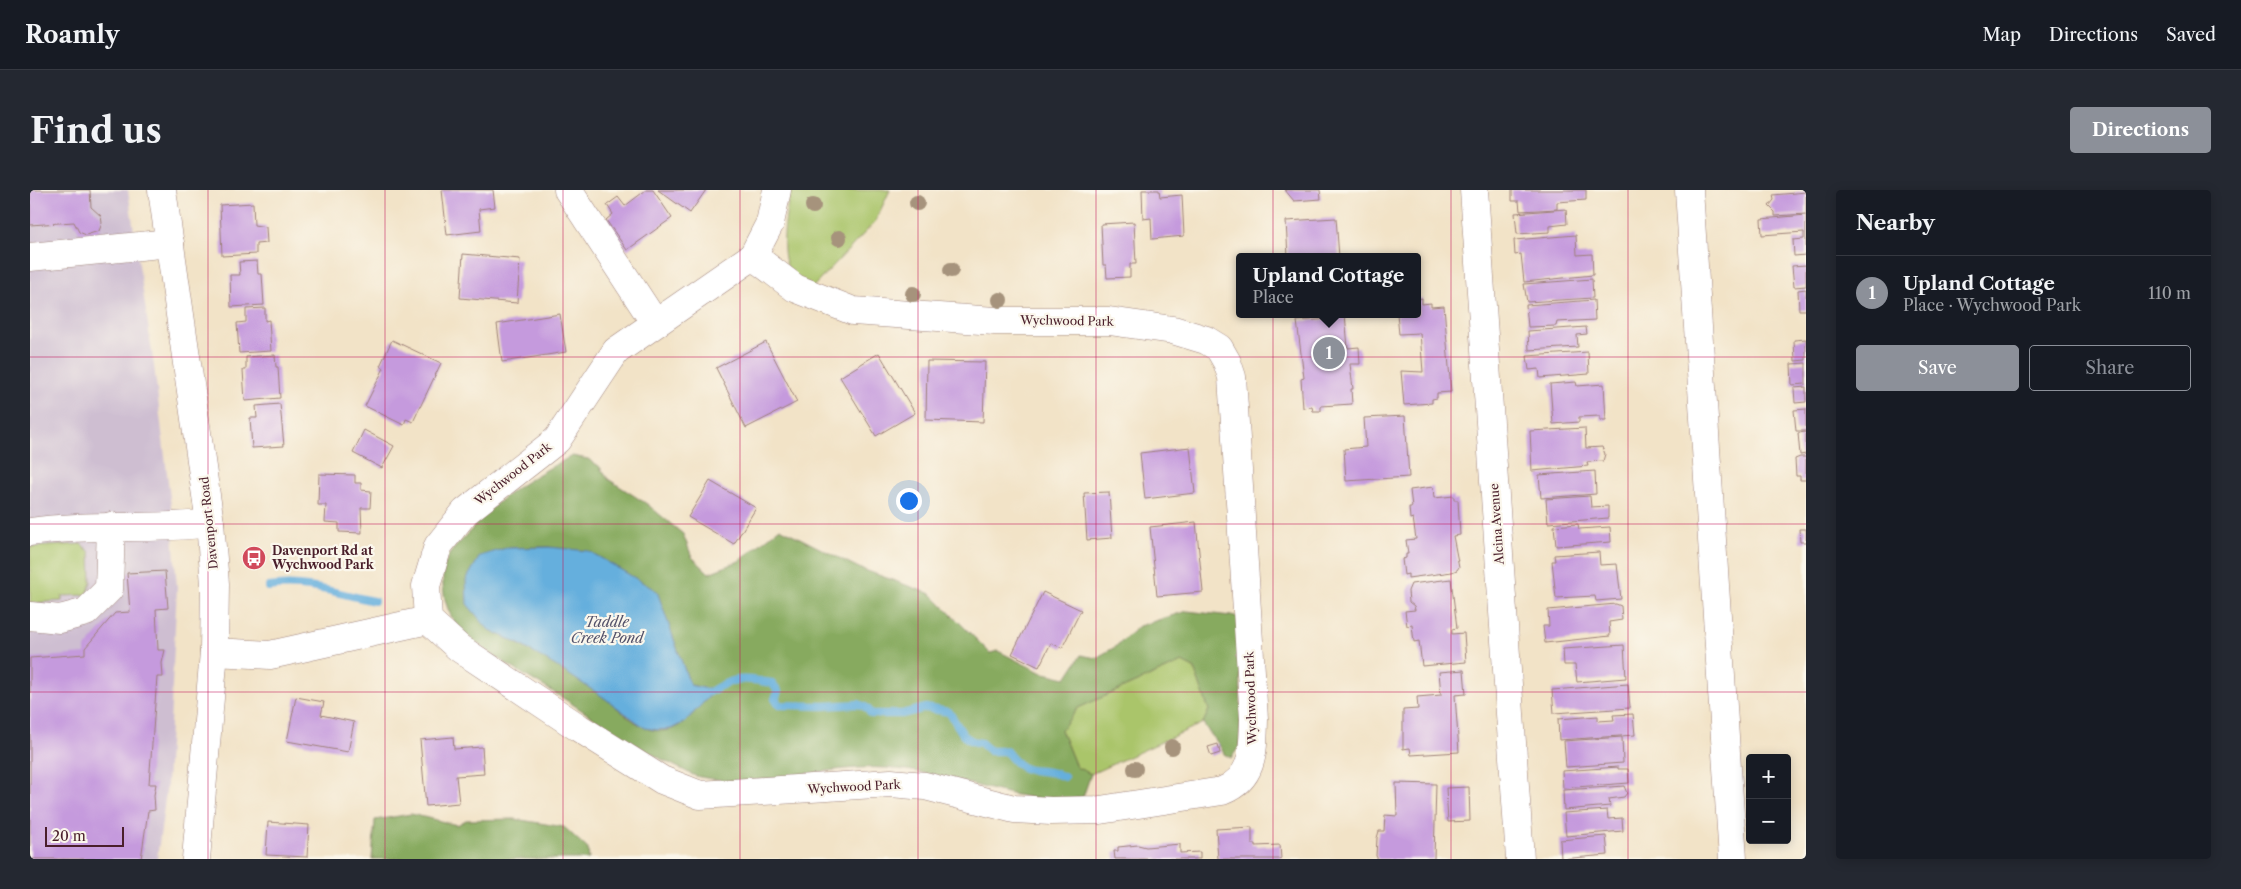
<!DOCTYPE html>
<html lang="en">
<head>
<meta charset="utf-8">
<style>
	:root { --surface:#171b24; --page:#242831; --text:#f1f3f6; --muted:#9ea1a6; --line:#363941; --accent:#8c9099 }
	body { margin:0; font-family:"Libre Caslon Text",serif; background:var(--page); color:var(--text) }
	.controls { position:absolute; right:15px; bottom:15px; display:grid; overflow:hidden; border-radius:5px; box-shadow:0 2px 12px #0003 }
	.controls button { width:45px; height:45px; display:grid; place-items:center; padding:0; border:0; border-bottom:1px solid var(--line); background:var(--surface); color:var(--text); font:25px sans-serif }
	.scale { position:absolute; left:15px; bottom:12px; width:79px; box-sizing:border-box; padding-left:5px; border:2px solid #4a1f2b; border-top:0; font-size:14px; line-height:18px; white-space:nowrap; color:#4a1f2b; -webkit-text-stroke:4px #fbf7ec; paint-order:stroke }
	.you { position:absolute; left:878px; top:310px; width:18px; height:18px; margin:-12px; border:4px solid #fff; border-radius:50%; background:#1a73e8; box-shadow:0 0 0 8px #1a73e833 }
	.badge { display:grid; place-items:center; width:32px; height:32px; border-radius:50%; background:var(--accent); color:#fff; font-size:16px; font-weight:700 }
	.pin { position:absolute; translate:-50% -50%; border:2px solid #fff; box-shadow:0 1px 5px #0006 }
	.popup { position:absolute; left:1206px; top:63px; width:185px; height:65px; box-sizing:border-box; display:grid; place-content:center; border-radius:5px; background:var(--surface); filter:drop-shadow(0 1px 4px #0005); font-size:16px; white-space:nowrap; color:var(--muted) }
	.popup b { font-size:19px; color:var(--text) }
	.popup::after { content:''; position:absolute; left:50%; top:100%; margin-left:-10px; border:10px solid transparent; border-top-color:var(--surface) }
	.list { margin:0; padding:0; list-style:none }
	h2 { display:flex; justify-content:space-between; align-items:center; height:65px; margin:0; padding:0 20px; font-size:21px }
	h2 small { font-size:16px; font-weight:400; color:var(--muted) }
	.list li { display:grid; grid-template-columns:32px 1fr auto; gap:15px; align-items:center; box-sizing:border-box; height:75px; padding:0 20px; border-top:1px solid var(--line) }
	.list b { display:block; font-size:19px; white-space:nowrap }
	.list p { margin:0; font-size:16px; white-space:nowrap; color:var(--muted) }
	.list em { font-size:16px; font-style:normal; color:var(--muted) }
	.actions { display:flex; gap:10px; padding:15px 20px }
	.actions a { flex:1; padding:11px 0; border:1px solid var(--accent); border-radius:5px; text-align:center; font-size:18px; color:var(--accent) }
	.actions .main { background:var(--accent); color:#fff }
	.map { position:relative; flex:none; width:1776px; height:669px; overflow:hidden; border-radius:5px }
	header { display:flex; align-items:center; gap:30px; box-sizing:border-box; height:70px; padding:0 25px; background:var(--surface); border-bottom:1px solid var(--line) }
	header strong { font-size:24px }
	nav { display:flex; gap:28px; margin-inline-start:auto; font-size:18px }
	.intro { display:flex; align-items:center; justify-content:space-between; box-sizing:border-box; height:120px; padding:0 30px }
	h1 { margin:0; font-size:35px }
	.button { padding:12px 22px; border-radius:5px; background:var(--accent); color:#fff; font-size:18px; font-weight:700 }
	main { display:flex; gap:30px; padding:0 30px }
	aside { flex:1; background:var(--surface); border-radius:5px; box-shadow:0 2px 12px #0003 }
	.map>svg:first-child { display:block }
</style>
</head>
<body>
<header>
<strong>Roamly</strong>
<nav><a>Map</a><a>Directions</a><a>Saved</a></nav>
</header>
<div class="intro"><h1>Find us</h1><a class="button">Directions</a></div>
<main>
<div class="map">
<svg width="1776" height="669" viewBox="0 0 1776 669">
	<rect width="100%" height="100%" fill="#fbf7ec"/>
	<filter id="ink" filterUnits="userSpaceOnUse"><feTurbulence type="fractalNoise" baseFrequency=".02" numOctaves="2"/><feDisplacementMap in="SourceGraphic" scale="10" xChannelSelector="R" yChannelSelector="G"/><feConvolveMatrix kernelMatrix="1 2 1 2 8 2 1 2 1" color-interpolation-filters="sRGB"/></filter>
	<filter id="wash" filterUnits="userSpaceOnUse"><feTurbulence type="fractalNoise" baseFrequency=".0096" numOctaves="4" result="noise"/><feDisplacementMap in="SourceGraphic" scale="20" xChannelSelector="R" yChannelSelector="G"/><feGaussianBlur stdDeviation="1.12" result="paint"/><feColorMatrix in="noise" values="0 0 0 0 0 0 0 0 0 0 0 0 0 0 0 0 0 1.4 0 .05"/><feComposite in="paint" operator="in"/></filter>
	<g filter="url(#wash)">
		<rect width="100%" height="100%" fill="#f2e3c7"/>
		<!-- industrial -->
		<path fill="#cebed1" d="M0 0H98L124 176 141 316 147 398 137 594 127 669H0Z"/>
		<!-- green -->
		<g fill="#aac56b" stroke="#7a724b">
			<path d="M760 0H860L845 32 783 97C777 93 768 90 763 85 746 70 757 20 760 0Z"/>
			<path d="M51 354 60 362 61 392 57 405 32 406V411L0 413V357Z"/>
			<path d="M1152 472 1164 478 1179 520 1173 533 1061 584 1046 577 1031 540 1048 518Z"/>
		</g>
		<!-- forest -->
		<g fill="#87aa5f" stroke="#686445" fill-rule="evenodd">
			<path d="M542 266 558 269 569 276 578 289 617 314 653 344 662 367 679 383 709 371 750 338 829 378 901 404 960 463 968 461 1010 482 1036 488 1051 465 1066 468 1085 457 1109 436 1157 421 1210 427 1211 528 1209 557 1201 568 1194 564C1189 552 1179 544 1173 533L1179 520 1164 478 1152 472 1048 518 1031 540 1046 577 1061 584 1053 607C1043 608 1032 611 1022 610 965 606 913 581 856 578 794 574 733 600 670 587 663 586 656 581 649 578 609 559 573 534 536 510 508 492 441 457 424 431 413 414 408 384 419 365 423 358 431 352 437 345 468 306 498 289 542 266ZM519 357 640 439 660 495 678 499 685 497C673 511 660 532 642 539 634 542 623 541 616 538 600 531 586 516 573 506 536 481 498 458 458 439L476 358Z"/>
			<path d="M381 624 427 635 436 630 485 629 534 637 558 659 559 669H342L345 630Z"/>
		</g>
		<!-- water -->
		<path fill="#65afdd" stroke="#586784" d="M519 357 559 361 627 401 660 495 678 499 688 497 655 532 641 539 627 540 615 538 573 507 529 478 489 454 458 439 437 414 436 390 450 366 476 358Z"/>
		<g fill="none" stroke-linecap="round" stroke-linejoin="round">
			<!-- stream -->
			<g stroke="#65afdd" stroke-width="8">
				<path d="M239 397C275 391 310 404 344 411"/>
				<path d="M680 502C704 486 715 488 742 493L748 501 745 509 749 515 793 516 829 514 837 518 841 524H872L896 518 919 522 934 546 942 551 951 553 960 561H976C999 592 1006 573 1034 587"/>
			</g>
		</g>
		<g id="blocks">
			<!-- building -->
			<g fill="#c59add">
				<path d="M0 0H60L61 17 71 26 72 33 69 41 56 45 49 42 44 32 0 35Z"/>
				<path d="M412 0H463L465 17 449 19 451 41 417 45Z"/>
				<path d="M616 0H623L642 28 597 60 576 30 583 24 577 15 588 7 595 16Z"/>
				<path d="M628 0H676L660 23Z"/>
				<path d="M1112 0H1129L1130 7 1152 5 1154 46 1122 49 1121 28 1113 29Z"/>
				<path d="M1255 0H1290L1291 9 1264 11Z"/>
				<path d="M1482 0H1556V10L1527 12V19L1490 21 1489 11H1482Z"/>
				<path d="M1776 2V24L1745 26V22L1739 16 1744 10 1743 5Z"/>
				<path d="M223 13 224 35 236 37 237 53 226 54V64L192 66 190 15Z"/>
				<path d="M1536 19 1537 34 1520 36V42L1487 44 1485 23Z"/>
				<path d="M1776 25V65L1764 66 1763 50 1774 49V42L1732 45 1731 29Z"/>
				<path d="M1306 28 1309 67H1258L1256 31Z"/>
				<path d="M1104 32 1106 74H1100V87L1077 88 1076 75H1073L1071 34Z"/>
				<path d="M1546 45 1547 65 1562 64 1563 85 1494 92 1491 64 1485 65 1484 50Z"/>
				<path d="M433 64 490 69 487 113 430 108Z"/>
				<path d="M227 71 228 84H232L234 115 201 117 200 85H210L209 72Z"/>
				<path d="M1776 75V96L1764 97 1762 76Z"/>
				<path d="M1562 89 1563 108 1497 112 1494 94Z"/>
				<path d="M1776 99V120H1769L1768 100Z"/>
				<path d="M1392 108V114L1401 113V117L1414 116 1421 202 1407 203V208L1402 209V213L1374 215 1371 181 1393 182 1390 143 1369 144 1367 124H1388V109Z"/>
				<path d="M1564 110 1565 130 1527 132 1526 136 1498 137 1496 115Z"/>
				<path d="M235 118V131L239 130 241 161 209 163 207 133 216 132V119Z"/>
				<path d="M530 124 536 162 472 172 467 134Z"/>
				<path d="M1301 124H1315L1318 158 1329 157 1330 174H1320L1323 199H1321L1322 214 1291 216V221H1283L1282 217 1273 218 1271 189 1274 188 1267 131 1302 129Z"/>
				<path d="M1556 137 1557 144 1547 145 1548 157 1499 160 1498 141Z"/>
				<path d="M1776 149V170L1765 171 1764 150Z"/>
				<path d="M362 150 411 173 383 232 376 229 374 235 335 216 354 178 350 176Z"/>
				<path d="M736 152 767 212 716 238 686 178Z"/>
				<path d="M1558 162 1559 184 1510 188 1509 179 1499 180 1497 166Z"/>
				<path d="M849 163 885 223 846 246 810 187Z"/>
				<path d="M245 165 246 177H248L250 208 215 211 213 180H216V167Z"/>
				<path d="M897 171 955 172 953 232 896 230Z"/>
				<path d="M1776 173V194L1762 195 1761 174Z"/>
				<path d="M1546 192 1547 196 1574 194 1576 230H1570V226L1549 227V232L1523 234 1520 194Z"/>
				<path d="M1776 197V212L1765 213 1764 198Z"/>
				<path d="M250 214 254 256 222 258 220 228H227L226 216Z"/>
				<path d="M1776 219V241H1766L1764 220Z"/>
				<path d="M1375 226 1379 287 1316 291 1314 259 1336 257 1334 228Z"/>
				<path d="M1555 238 1556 258 1572 257 1575 264 1573 271 1557 272 1558 276 1502 281 1500 241Z"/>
				<path d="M334 240 364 256 352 278 323 263Z"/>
				<path d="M1776 242V264L1770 265 1768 243Z"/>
				<path d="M1160 257 1165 303 1115 309 1110 263Z"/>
				<path d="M1770 267H1776V290H1770V286H1766L1765 269Z"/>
				<path d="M1565 281 1566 304 1511 308 1509 285Z"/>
				<path d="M289 284 325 285V293H331V300L341 301 340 318H331L332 343 309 342V333L295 332 296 315H288Z"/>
				<path d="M680 291 726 318 704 354 658 327Z"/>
				<path d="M1403 297 1404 308 1424 306V310H1428L1430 345 1423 346 1429 377 1427 380 1422 382 1378 388V384L1374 385 1372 369 1376 368V364H1378L1376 350 1386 349 1383 328 1380 329 1379 317H1382L1380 300Z"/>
				<path d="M1079 302 1082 348 1057 350 1054 303Z"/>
				<path d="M1560 306 1561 317 1578 316V328L1518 333 1516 309Z"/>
				<path d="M1166 332 1173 402 1127 406 1120 337Z"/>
				<path d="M1548 334 1549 339 1580 337 1581 352 1526 356 1524 336Z"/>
				<path d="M1769 339H1776V352H1770Z"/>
				<path d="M1569 362 1570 375 1587 374 1591 409 1566 411 1565 406 1526 408 1522 371H1525L1524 365Z"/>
				<path d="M135 381 138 418 126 419 128 460H135L132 473 133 487H127L119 594H126L124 605 125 620 118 621 111 669H0V468L55 464V458L85 423 100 422 97 383Z"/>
				<path d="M1421 389 1427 438 1422 439V444L1434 443 1436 472 1392 476 1389 451 1384 452 1382 435 1377 436 1375 421 1385 420 1384 416 1379 412 1378 401 1381 394Z"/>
				<path d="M1013 402 1051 420 1032 458 1021 453 1009 477 982 464Z"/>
				<path d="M1586 414 1591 416 1592 430 1579 432 1580 446 1515 453 1513 436H1519L1518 420Z"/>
				<path d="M1594 455 1596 488 1547 492 1545 475H1534L1533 459Z"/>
				<path d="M1434 480 1436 504 1425 505 1429 562 1381 565 1380 558 1373 559V520L1388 519 1387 507 1411 505 1409 482Z"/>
				<path d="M1598 494 1600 518 1524 523 1522 500Z"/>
				<path d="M266 507 294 512 291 525 324 532 318 562 257 551Z"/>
				<path d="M1603 524 1605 545 1529 550 1528 529 1568 526V531L1584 530 1583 525Z"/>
				<path d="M423 547 424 559 452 557 454 584 426 586 429 613 396 616 390 550Z"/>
				<path d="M1592 547 1593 573 1536 577 1534 551Z"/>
				<path d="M1188 554 1190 563 1181 566 1178 557Z"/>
				<path d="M1588 577V579H1598L1599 593 1533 598 1532 581Z"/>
				<path d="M1366 593 1406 594 1404 669H1348L1346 666 1347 648 1349 641H1354L1355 625 1367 626Z"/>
				<path d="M1594 596 1597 603 1594 607 1579 609 1580 616 1534 620 1533 600Z"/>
				<path d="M1439 597 1440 631 1418 632 1416 598Z"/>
				<path d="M1577 620 1578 629 1592 628 1593 641 1536 646 1534 623Z"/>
				<path d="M238 632 279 635 277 667 236 665Z"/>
				<path d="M1222 637V654H1226V656L1250 655 1251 669H1188L1186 639Z"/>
				<path d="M1576 646 1578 665 1531 669 1530 650Z"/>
				<path d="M1150 654V663L1170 662V669H1085L1084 661H1088V657L1108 655 1116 657Z"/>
			</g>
		</g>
	</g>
	<g filter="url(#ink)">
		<use href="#blocks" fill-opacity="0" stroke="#9e8179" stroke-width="1"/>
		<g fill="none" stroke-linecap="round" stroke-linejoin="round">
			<!-- minor casing -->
			<g stroke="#9e8179" stroke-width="29">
				<g id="minor">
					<path d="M132 0 180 333 185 394 184 462 166 669"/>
					<path d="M538 0 625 133"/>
					<path d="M1444 0 1490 669"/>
					<path d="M1659 0 1703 669"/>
					<path d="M723 66 765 98 823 121 965 131H1079L1143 140 1176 150 1189 158 1197 172 1202 187 1224 529C1223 559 1225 588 1192 601L1070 620 1021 621 984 619 895 596 861 593 670 605 632 590 549 538 429 458 398 430 396 396 408 356 435 322 527 250 586 161Z"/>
					<path d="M723 66 740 33 747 0"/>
					<path d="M0 67 140 53"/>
					<path d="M0 342C60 333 120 341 180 333"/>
					<path d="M0 426 30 429 56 422 79 399 81 336"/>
					<path d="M184 462 240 465 398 430"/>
				</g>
			</g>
			<!-- minor -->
			<use href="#minor" stroke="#fff" stroke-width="28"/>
		</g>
		<!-- trees -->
		<g fill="#a6937c">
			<circle cx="887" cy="13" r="8"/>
			<circle cx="783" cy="16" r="8"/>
			<circle cx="809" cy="48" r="8"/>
			<circle cx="921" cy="80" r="8"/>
			<circle cx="883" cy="104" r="8"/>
			<circle cx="970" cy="110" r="8"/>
			<circle cx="1142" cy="557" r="8"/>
			<circle cx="1105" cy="579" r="8"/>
		</g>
	</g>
	<!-- grid -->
	<path fill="none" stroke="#c2185b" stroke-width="1" stroke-opacity="0.55" d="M178 0V669M355 0V669M533 0V669M710 0V669M888 0V669M1066 0V669M1243 0V669M1421 0V669M1598 0V669M0 167H1776M0 334H1776M0 502H1776"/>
	<!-- icons -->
	<defs>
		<g id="bus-disc" transform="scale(1.25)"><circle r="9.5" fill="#d1495b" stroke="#fbf7ec"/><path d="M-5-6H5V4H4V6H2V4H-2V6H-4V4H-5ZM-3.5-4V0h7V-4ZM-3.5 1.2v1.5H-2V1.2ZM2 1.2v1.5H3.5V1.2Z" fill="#fff"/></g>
	</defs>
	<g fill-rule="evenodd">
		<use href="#bus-disc" x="224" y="368"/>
	</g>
	<g text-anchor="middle" stroke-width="4.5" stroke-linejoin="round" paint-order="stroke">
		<!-- street labels -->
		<g font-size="12" fill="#4a1f2b" stroke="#fbf7ec">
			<text transform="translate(1037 131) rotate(1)" y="4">Wychwood Park</text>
			<text transform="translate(483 284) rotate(-38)" y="4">Wychwood Park</text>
			<text transform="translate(179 333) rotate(-96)" y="4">Davenport Road</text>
			<text transform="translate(1467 334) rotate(-94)" y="4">Alcina Avenue</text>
			<text transform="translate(1221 508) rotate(-92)" y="4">Wychwood Park</text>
			<text transform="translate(824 597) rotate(-3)" y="4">Wychwood Park</text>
		</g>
		<!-- poi labels -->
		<g font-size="12" font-weight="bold" fill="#4a1f2b" stroke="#fbf7ec" text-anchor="start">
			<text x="242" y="365">Davenport Rd at<tspan x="242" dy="14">Wychwood Park</tspan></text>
		</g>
		<!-- water labels -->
		<g font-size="14" font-style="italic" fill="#535169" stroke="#fbf7ec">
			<text x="577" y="437">Taddle<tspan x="577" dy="16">Creek Pond</tspan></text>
		</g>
	</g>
</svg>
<div class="controls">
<button>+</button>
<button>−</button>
</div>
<div class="scale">20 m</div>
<div class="you"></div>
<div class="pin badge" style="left:1299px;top:163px">1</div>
<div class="popup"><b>Upland Cottage</b>Place</div>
</div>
<aside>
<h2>Nearby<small></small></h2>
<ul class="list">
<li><span class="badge">1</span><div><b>Upland Cottage</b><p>Place · Wychwood Park</p></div><em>110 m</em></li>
</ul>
<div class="actions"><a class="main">Save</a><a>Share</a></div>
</aside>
</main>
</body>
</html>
